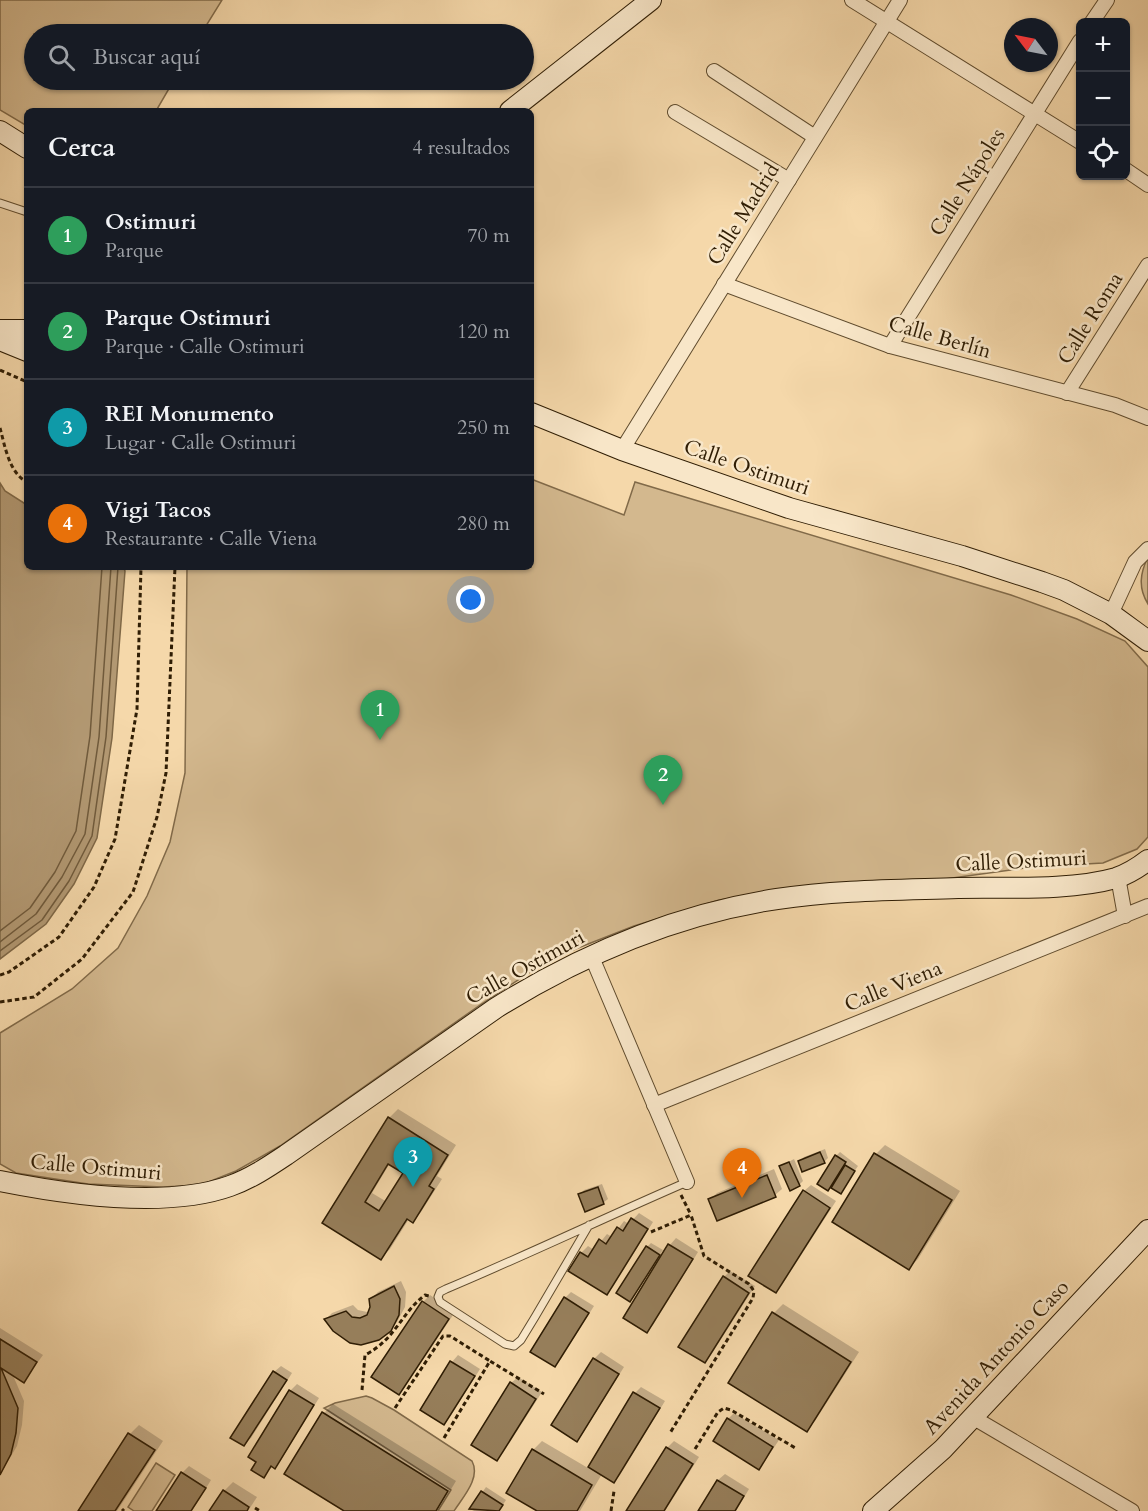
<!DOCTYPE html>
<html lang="es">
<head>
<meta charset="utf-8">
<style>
	:root { --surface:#171b24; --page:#242831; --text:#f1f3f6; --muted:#9ea1a6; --line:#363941; --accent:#8c9099 }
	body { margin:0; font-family:Cardo,serif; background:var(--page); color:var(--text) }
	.controls { position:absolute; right:18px; top:18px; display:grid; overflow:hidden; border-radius:9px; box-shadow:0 2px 4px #0004 }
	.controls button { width:54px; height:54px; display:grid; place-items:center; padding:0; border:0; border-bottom:2px solid var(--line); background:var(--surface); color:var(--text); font:30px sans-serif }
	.compass { position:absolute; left:1004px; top:18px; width:54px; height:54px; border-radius:50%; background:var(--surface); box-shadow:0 2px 4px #0004; rotate:302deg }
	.you { position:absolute; left:471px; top:600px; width:21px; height:21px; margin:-15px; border:4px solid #fff; border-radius:50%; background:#1a73e8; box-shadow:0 0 0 9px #1a73e833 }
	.badge { display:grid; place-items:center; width:39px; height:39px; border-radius:50%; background:var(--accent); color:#fff; font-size:20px; font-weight:700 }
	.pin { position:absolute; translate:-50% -50px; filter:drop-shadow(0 2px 3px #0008) }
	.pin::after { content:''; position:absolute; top:32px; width:21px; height:18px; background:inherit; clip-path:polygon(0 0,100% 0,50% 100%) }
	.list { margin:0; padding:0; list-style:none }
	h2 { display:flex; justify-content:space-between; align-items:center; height:78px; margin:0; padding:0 24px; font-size:26px }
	h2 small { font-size:20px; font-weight:400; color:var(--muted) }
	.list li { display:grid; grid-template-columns:39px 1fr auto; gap:18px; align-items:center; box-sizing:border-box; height:96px; padding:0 24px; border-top:2px solid var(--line) }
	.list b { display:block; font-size:22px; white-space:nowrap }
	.list p { margin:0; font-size:20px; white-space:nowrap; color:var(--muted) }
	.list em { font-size:20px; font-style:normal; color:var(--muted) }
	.icon { flex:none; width:33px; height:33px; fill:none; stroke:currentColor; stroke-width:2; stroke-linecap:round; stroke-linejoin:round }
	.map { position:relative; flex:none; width:1148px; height:1511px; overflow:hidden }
	.search { position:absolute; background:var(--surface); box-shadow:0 2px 4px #0004; left:24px; top:24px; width:510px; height:66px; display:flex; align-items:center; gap:15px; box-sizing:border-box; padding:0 21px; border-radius:33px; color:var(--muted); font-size:22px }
	.panel { position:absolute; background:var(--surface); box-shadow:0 2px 4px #0004; left:24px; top:108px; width:510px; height:462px; border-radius:9px }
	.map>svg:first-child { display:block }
</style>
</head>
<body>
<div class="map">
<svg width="1148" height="1511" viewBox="0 0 1148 1511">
	<rect width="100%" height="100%" fill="#f5d8aa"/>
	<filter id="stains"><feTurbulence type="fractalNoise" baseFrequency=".00333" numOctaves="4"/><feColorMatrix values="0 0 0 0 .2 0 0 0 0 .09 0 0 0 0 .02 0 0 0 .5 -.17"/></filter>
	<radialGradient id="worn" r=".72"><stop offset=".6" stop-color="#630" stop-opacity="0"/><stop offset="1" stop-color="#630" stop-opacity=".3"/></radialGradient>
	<!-- green -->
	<g fill="#d3b88e" stroke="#816a49" stroke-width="1.5">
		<path d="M0 0H222L201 34H34V80H174L156 111H27V126L0 110Z"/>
		<path d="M531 479 624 515 635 482 1011 595 1077 619 1125 641 1148 667V837L1137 849 1103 863 1032 867 923 882 803 887 719 900 634 926 550 959 480 1005 280 1146 236 1171 201 1185 163 1187 88 1184 16 1173 0 1164V1033L72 989 118 948 147 896 170 842 185 773 187 567H531Z"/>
		<path d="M1148 557V604C1138 588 1140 573 1148 557Z"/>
		<path d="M366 1396 372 1398 394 1410 472 1461C481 1478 463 1497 454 1511H438L451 1490 324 1408 335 1403Z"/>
		<path d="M156 1463 175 1475 152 1511H134L128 1507Z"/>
	</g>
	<!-- water -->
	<path fill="#b29872" stroke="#7e6746" stroke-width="1.5" d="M0 483 5 491 27 505V567H123L125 571 112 738 97 838 74 884 46 924 0 959Z"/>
	<!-- shadow -->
	<g fill="#0003" fill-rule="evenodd">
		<path d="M398 1109 456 1145 437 1176 442 1179 421 1212 412 1221 409 1219 390 1249 381 1258 324 1222 389 1118ZM390 1163 405 1172 387 1202 372 1193Z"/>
		<path d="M885 1145 960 1191 918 1259 909 1268 834 1222 876 1154Z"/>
		<path d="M825 1149 828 1158 824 1162H800L804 1157Z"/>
		<path d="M840 1152 858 1166 840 1192 831 1186 836 1156Z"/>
		<path d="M794 1159 803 1181 799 1185 781 1166Z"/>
		<path d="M774 1169 782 1189 775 1195 710 1200 717 1193Z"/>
		<path d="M602 1184 608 1199 603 1203 580 1195 584 1190Z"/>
		<path d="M811 1185 836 1201 782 1285 776 1292 804 1191Z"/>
		<path d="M639 1213 653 1222 613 1287 607 1293 581 1253 588 1246 594 1250 607 1234 612 1237 624 1221 629 1224Z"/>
		<path d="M676 1238 698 1252 653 1325 647 1331 670 1245Z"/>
		<path d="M651 1243 663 1250 634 1296 647 1247Z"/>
		<path d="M730 1271 755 1286 711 1355 705 1362 724 1277Z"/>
		<path d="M401 1281 406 1292 405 1307 397 1322 390 1330 326 1319 332 1313 353 1305 358 1310 367 1312 370 1311 371 1299 378 1292Z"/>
		<path d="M571 1292 594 1306 561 1359 555 1365 565 1298Z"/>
		<path d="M430 1295 455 1312 405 1387 398 1393 423 1302Z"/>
		<path d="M783 1304 859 1352 815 1421 806 1430 730 1382 774 1313Z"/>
		<path d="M0 1328 43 1355 24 1381 12 1373 24 1401 22 1425 17 1446 0 1475Z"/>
		<path d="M601 1352 624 1367 583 1433 577 1440 594 1359Z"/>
		<path d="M458 1355 480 1369 450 1417 444 1424 422 1410 452 1362Z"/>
		<path d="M281 1366 292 1373 251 1438 244 1444 274 1372Z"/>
		<path d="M518 1377 542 1392 503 1453 497 1459 511 1383Z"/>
		<path d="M297 1384 319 1398 281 1460 274 1467 273 1466 264 1476 290 1391Z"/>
		<path d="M641 1387 665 1401 620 1475 614 1481 602 1474 580 1511H540L533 1450 542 1441 588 1468 635 1393Z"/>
		<path d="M333 1404 456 1481 438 1511H347L286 1473 324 1413Z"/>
		<path d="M734 1413 779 1440 765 1461 759 1468 728 1419Z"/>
		<path d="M139 1425 163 1441 117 1511H80L130 1434Z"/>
		<path d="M674 1441 699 1457 665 1511H627L667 1448Z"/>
		<path d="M189 1466 211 1480 192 1511H158L182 1473Z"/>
		<path d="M725 1474 749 1489 736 1511H699L718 1480Z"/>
		<path d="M233 1482 257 1497 248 1511H211L224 1491Z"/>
		<path d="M486 1487 506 1500 499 1511H474L471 1509Z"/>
	</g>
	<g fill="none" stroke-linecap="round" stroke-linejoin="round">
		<!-- shore -->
		<g stroke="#705a3b" stroke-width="1.5">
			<path d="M0 931 30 908 55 872 76 831 90 736 102 567"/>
			<path d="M0 942 36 914 62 877 85 834 99 737 111 567"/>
			<path d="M0 951 42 920 69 881 92 836 106 737 118 567"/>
		</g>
	</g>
	<!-- building -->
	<g fill="#967e5a" stroke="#2f1d04" stroke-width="1.5" fill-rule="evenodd">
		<path d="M388 1117 448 1155 429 1186 434 1189 413 1223 407 1219 381 1260 322 1223ZM388 1164 403 1173 379 1211 365 1202Z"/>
		<path d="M820 1152 825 1163 802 1172 798 1161Z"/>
		<path d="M874 1153 952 1200 909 1270 832 1222Z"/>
		<path d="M835 1155 846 1162 828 1191 817 1184Z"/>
		<path d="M789 1162 800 1186 790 1191 779 1166Z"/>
		<path d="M845 1165 855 1171 841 1194 831 1188Z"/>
		<path d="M767 1175 776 1197 717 1221 708 1199Z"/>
		<path d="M598 1187 604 1204 585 1212 578 1194Z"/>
		<path d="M803 1190 830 1208 776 1293 748 1276Z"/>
		<path d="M631 1218 648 1229 607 1295 568 1271 580 1252 588 1257 599 1239 606 1244 617 1227 623 1231Z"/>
		<path d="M668 1244 693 1259 647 1333 623 1318Z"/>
		<path d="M646 1246 660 1255 630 1302 616 1293Z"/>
		<path d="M723 1276 749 1293 705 1363 678 1347Z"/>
		<path d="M394 1286 400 1299 399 1315 391 1331 379 1340 361 1345 350 1343 333 1331 324 1319 346 1311 352 1317 360 1318 367 1315 370 1307 369 1299Z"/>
		<path d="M564 1297 589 1313 555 1367 530 1352Z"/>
		<path d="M422 1301 449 1319 399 1395 371 1377Z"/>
		<path d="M772 1312 851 1362 807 1432 728 1383Z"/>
		<path d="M0 1339 37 1362 24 1383 1 1368 18 1408 16 1433 11 1454 0 1475Z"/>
		<path d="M593 1358 619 1374 577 1442 551 1425Z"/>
		<path d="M450 1361 475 1376 444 1425 420 1410Z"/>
		<path d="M273 1371 287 1380 244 1446 230 1438Z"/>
		<path d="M510 1382 536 1399 497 1461 471 1445Z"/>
		<path d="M289 1390 314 1405 275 1469 271 1466 264 1478 251 1470 256 1462 248 1457Z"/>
		<path d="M633 1392 660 1408 614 1483 588 1467Z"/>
		<path d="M322 1412 448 1491 436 1511H344L284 1474Z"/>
		<path d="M727 1418 773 1447 759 1470 713 1441Z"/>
		<path d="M128 1433 155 1450 115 1511H78Z"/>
		<path d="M666 1447 693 1464 664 1511H626Z"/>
		<path d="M532 1449 592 1485 577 1511H537L506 1493Z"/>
		<path d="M181 1472 206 1488 191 1511H156Z"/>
		<path d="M717 1480 744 1496 735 1511H698Z"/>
		<path d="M223 1490 249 1507 247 1511H209Z"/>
		<path d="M481 1491 503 1505 499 1511 469 1509Z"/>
	</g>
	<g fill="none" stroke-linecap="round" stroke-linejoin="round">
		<!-- lane casing -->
		<g stroke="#604c2e" stroke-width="9">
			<g id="lane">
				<path d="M0 203 27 212"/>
				<path d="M589 1225 535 1317 521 1340 514 1346 505 1344 440 1302 438 1297 440 1292 446 1289C527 1255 606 1217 687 1182"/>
			</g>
		</g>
		<!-- street casing -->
		<g stroke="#604c2e" stroke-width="16">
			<g id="street">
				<path d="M852 0 1080 142"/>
				<path d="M1092 22 1107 0"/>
				<path d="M714 71 815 137"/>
				<path d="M675 112 789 180"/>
				<path d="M1126 170 1148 185"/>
				<path d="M724 284 890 346 1115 405 1148 418"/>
				<path d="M890 346 1080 41"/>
				<path d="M1067 393 1148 265"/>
				<path d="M622 450 900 0"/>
				<path d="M1111 614 1135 562 1148 549"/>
				<path d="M1118 877 1125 916"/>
				<path d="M591 955 687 1182"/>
				<path d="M654 1105 1148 906"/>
				<path d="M974 1418 1132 1511"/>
			</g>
		</g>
		<!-- secondary casing -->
		<g stroke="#2f1d04" stroke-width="22">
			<g id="secondary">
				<path d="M510 111 651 0"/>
				<path d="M0 131 27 148"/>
				<path d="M0 330H27"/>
				<path d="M0 340 27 351"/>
				<path d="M531 413 622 450 789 508 962 556 1042 582 1064 590 1111 614 1148 641"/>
				<path d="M0 1181C65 1194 166 1209 230 1186 250 1179 268 1167 286 1155L496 1008C581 955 677 914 777 899 837 890 898 890 958 888 1007 887 1070 891 1116 878 1128 874 1139 867 1148 860"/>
				<path d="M873 1511 943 1449 1148 1230"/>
			</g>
		</g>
		<!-- path -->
		<g stroke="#2f1d04" stroke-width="3" stroke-dasharray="4.5 3" stroke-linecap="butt">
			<path d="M0 370 27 382"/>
			<path d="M0 428C5 446 9 473 27 482"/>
			<path d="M0 975 9 972 59 937 94 887 115 839 137 709 141 567"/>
			<path d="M0 1002 34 997 82 959 133 892 157 817 166 773 175 567"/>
			<path d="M681 1195 691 1215"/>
			<path d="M651 1232 691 1215 704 1256 749 1284 754 1291 753 1298 670 1433"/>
			<path d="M362 1390 365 1355C396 1339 401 1313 425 1295L429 1296"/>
			<path d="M395 1408 443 1336H450L490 1361"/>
			<path d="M444 1438 490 1361 544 1394"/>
			<path d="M695 1449 718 1412 724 1408 731 1410 797 1449"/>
			<path d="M255 1508 260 1511"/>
			<path d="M122 1509 124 1511"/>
			<path d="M611 1511 614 1491"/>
		</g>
		<!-- lane -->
		<use href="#lane" stroke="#f8e6c8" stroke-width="7"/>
		<!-- street -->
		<use href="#street" stroke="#f8e6c8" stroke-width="14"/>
		<!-- secondary -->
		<use href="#secondary" stroke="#f8e6c8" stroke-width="20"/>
	</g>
	<g text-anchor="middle" stroke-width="5" stroke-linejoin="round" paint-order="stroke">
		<!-- street labels -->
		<g font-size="21" fill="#2f1d04" stroke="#f8e6c8">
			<text transform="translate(967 182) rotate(-58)" y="7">Calle Nápoles</text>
			<text transform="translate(743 214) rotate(-58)" y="7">Calle Madrid</text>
			<text transform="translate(1090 318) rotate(-58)" y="7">Calle Roma</text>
			<text transform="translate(940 337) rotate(16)" y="7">Calle Berlín</text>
			<text transform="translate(747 467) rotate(19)" y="7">Calle Ostimuri</text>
			<text transform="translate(1021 861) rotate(-3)" y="7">Calle Ostimuri</text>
			<text transform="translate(525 967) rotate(-29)" y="7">Calle Ostimuri</text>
			<text transform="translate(893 986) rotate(-22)" y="7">Calle Viena</text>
			<text transform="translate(96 1167) rotate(5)" y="7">Calle Ostimuri</text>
			<text transform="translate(996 1357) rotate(-47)" y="7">Avenida Antonio Caso</text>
		</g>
	</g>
	<rect width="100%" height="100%" filter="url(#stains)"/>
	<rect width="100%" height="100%" fill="url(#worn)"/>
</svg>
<div class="controls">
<button>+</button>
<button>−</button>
<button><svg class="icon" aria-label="locate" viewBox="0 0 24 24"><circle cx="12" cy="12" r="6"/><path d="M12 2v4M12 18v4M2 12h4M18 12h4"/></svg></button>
</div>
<svg class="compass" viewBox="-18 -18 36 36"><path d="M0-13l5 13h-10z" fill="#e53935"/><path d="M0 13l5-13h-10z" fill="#9ea1a6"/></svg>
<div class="you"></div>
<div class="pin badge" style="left:380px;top:740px;background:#2e9e5b">1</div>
<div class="pin badge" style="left:663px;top:805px;background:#2e9e5b">2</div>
<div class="pin badge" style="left:413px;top:1187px;background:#0f9aa8">3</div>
<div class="pin badge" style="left:742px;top:1198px;background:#e8710a">4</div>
<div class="search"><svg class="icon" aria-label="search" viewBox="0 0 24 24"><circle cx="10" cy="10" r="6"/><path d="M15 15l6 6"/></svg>Buscar aquí</div>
<section class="panel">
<h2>Cerca<small>4 resultados</small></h2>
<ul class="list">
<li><span class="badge" style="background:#2e9e5b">1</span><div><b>Ostimuri</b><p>Parque</p></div><em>70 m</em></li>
<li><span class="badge" style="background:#2e9e5b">2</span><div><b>Parque Ostimuri</b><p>Parque · Calle Ostimuri</p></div><em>120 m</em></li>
<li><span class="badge" style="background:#0f9aa8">3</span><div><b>REI Monumento</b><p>Lugar · Calle Ostimuri</p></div><em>250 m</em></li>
<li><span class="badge" style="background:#e8710a">4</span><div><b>Vigi Tacos</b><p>Restaurante · Calle Viena</p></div><em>280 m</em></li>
</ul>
</section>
</div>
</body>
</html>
